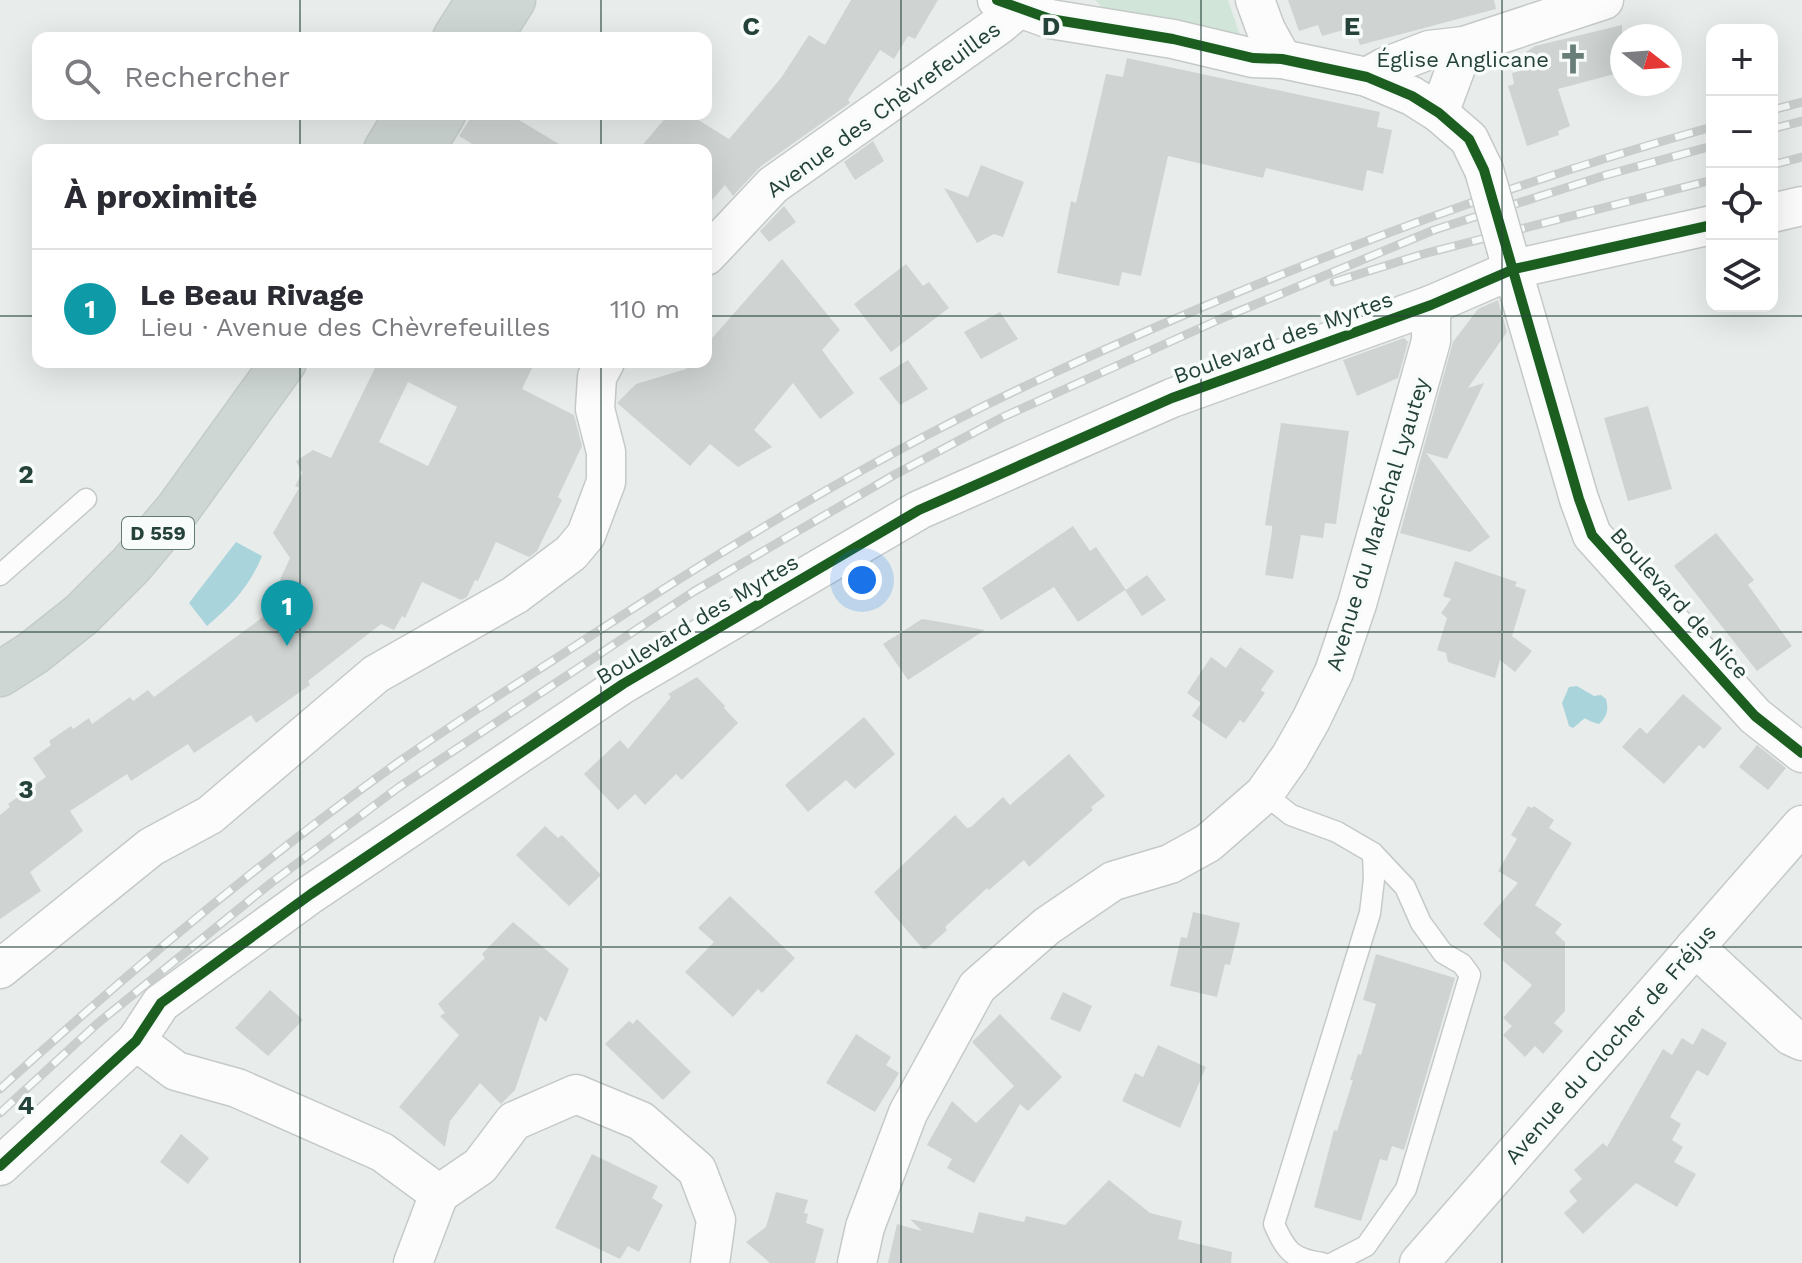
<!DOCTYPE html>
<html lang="fr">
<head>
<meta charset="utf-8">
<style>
	:root { --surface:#fff; --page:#f7f7f7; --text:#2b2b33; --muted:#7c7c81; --line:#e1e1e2; --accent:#697e78 }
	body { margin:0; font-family:"Work Sans",sans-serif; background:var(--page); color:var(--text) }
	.controls { position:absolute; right:24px; top:24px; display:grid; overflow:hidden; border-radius:16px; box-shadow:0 8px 32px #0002 }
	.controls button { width:72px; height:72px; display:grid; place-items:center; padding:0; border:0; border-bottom:2px solid var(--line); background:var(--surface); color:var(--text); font:40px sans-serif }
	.compass { position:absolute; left:1610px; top:24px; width:72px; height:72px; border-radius:50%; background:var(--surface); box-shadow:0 8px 32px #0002; rotate:107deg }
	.you { position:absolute; left:862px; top:580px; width:28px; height:28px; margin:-20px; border:6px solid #fff; border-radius:50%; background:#1a73e8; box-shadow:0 0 0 12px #1a73e833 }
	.badge { display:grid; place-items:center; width:52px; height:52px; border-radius:50%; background:var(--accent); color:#fff; font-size:26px; font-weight:700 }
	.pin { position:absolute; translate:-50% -66px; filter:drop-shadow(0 2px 4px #0008) }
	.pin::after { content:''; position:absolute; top:42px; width:28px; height:24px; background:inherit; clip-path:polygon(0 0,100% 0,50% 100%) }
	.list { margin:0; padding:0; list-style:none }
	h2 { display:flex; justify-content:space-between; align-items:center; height:104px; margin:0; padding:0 32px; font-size:34px }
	h2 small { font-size:26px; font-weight:400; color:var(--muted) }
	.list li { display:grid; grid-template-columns:52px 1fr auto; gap:24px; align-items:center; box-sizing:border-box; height:120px; padding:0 32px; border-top:2px solid var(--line) }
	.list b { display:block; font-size:30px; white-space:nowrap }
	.list p { margin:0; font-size:26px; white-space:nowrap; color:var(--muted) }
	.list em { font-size:26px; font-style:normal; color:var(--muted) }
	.icon { flex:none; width:44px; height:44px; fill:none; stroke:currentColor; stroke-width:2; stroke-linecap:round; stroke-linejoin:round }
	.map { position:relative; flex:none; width:1802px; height:1263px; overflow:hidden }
	.search { position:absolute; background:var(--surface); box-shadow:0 8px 32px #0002; left:32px; top:32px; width:680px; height:88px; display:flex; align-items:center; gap:20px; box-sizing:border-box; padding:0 28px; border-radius:16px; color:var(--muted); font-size:30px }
	.panel { position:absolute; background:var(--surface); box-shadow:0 8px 32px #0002; left:32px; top:144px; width:680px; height:224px; border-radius:16px }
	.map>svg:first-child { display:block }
</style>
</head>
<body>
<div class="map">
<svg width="1802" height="1263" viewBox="0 0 1802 1263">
	<rect width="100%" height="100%" fill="#e8edeb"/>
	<!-- green -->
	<path fill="#d1e6d8" d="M1095 0H1228L1243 44 1106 11Z"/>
	<!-- water -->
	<g fill="#a9d4db">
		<path d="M236 542 262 556C250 586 231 606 207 626L189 603Z"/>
		<path d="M1577 686 1594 696 1601 695 1606 699C1609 709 1607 717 1599 724 1578 719 1592 713 1573 728L1569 726 1562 703 1569 687Z"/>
	</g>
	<!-- building -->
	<g fill="#cfd4d2" fill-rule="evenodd">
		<path d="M851 0H938L915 39 908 36 894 59 880 50 848 100 850 103 760 167 733 196 725 185 706 207V150H638L669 114H689L729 139 781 78 809 35 825 45Z"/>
		<path d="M1288 0H1494L1496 9 1360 45 1354 27 1322 36 1318 25 1299 31Z"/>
		<path d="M1622 25V72L1558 89 1570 126 1558 131 1559 135 1527 146 1508 86 1514 84 1512 73 1520 71 1526 52 1535 46Z"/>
		<path d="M1127 58 1380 112 1377 127 1392 130 1383 174 1367 170 1363 191 1266 168 1263 178 1168 156 1141 276 1122 272 1119 286 1057 273 1071 201 1076 203 1106 74 1123 77Z"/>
		<path d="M473 114H509L569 150H482L459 136Z"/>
		<path d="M873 141 884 161 855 180 844 162Z"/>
		<path d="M981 165 1024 182 1003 237 994 234 977 243 944 188 968 197Z"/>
		<path d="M784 206 796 222 769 242 760 231Z"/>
		<path d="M782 259 840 330 822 350 854 393 820 419 793 383 754 430 772 447 738 467 710 444 690 466 617 403 636 384 686 369 692 362H706V345Z"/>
		<path d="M906 264 923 286 929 282 949 308 891 352 854 304Z"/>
		<path d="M1498 300 1507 332 1468 388 1484 383 1447 459 1426 453 1490 537 1470 552 1400 533 1453 342 1478 309Z"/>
		<path d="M1000 312 1018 339 981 359 964 332Z"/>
		<path d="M1404 338 1408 342 1398 378 1357 396 1343 360Z"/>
		<path d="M908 360 928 389 900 405 879 378Z"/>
		<path d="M368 362H535L522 389 574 415 582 446 558 497 562 500 537 551 529 557 496 542 478 581 475 580 467 597 461 600 422 582 405 618 402 616 394 630 381 624 308 681 310 685 256 723 251 715 194 753 188 744 131 781 127 774 70 811 83 831 30 872 41 891 0 919V815L10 807 8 804 46 777 33 758 51 745 49 741 71 726 73 729 89 718 92 724 130 697 133 701 148 690 154 697 263 617 290 558 273 533 299 488 295 486 302 473 296 461 313 450 331 458 376 366ZM408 382 457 407 428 466 379 442Z"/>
		<path d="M1648 406 1672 489 1628 501 1604 418Z"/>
		<path d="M1281 423 1349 431 1336 524 1325 523 1323 538 1301 535 1293 579 1265 575 1272 531V526L1265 525Z"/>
		<path d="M1073 526 1090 551 1096 547 1126 590 1147 575 1166 600 1142 616 1125 590 1078 622 1054 587 1001 620 982 588Z"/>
		<path d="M1716 533 1754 580 1748 585 1792 646 1757 671 1674 566Z"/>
		<path d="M1455 561 1517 582 1515 586 1526 590 1512 636 1532 651 1515 672 1500 660 1495 678 1448 662 1446 653 1437 650 1447 618 1441 613 1451 599 1443 596Z"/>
		<path d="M922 619 935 621 985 630 908 680 883 644Z"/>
		<path d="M1240 647 1274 671 1261 690 1265 693 1244 723 1240 720 1226 739 1192 716 1201 703 1187 693 1211 657 1226 668Z"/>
		<path d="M697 677 725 706 724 708 738 723 682 780 676 774 645 805 635 794 618 810 584 774 620 740 628 749 671 697 668 694Z"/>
		<path d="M1683 694 1722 728 1704 749 1699 745 1664 784 1622 747 1640 727 1647 734Z"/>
		<path d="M864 717 895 754 855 789 846 780 808 812 785 785Z"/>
		<path d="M1757 745 1786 768 1768 790 1739 767Z"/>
		<path d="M1069 754 1105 796 1091 807 1093 810 1029 867 1024 860 989 890 987 888 945 927 947 930 926 949H923L874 892 955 815 967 828 971 827 1003 797 1010 805Z"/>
		<path d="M1528 806 1532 808 1534 806 1554 820 1549 828 1572 843 1535 905 1562 924 1555 933 1565 942V1011L1554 1023 1563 1031 1543 1054 1535 1046 1525 1057 1503 1035 1512 1026 1503 1018 1532 985 1502 960 1501 940 1483 924 1518 883 1498 871 1517 839 1511 835Z"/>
		<path d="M545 826 558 838 562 835 601 875 569 906 516 855Z"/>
		<path d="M730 896 795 958 762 993 758 989 733 1017 685 972 714 942 698 928Z"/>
		<path d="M1193 912 1240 923 1230 965 1225 964 1217 997 1170 986 1181 937 1187 938Z"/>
		<path d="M513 922 569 969 546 1022 540 1016 515 1090 501 1104 480 1083 450 1121 445 1147 399 1107 459 1035 440 1016 445 1013 438 1004 485 958 482 954Z"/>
		<path d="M1376 954 1455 978 1404 1150 1392 1146 1387 1161 1380 1159 1361 1221 1314 1207 1334 1130 1337 1131 1353 1080H1350L1358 1054 1361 1055 1376 1004 1363 1000Z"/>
		<path d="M270 990 303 1020 268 1056 235 1028Z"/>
		<path d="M1063 992 1092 1006 1080 1032 1050 1019Z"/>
		<path d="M1000 1014 1062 1077 1028 1111 1020 1104 974 1183 947 1168 952 1159 927 1145 952 1101 976 1123 1014 1086 972 1042Z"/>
		<path d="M637 1019 691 1072 663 1100 605 1044 629 1021 633 1024Z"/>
		<path d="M1702 1028 1727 1043 1708 1076 1697 1070 1670 1117 1681 1124 1672 1140 1683 1147 1674 1162 1696 1174 1677 1207 1636 1183 1583 1234 1564 1213 1577 1201 1569 1191 1582 1179 1574 1170 1603 1143 1607 1147 1663 1049 1672 1055 1682 1038 1693 1045Z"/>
		<path d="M856 1034 891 1057 886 1065 899 1073 875 1112 826 1083Z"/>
		<path d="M1158 1045 1206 1067 1180 1128 1122 1101 1135 1073 1143 1077Z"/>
		<path d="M181 1134 209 1158 188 1184 160 1162Z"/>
		<path d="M592 1154 658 1186 652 1198 663 1205 639 1252 628 1246 620 1259 555 1228Z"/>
		<path d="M1109 1180 1150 1213 1182 1221 1178 1239 1232 1252 1231 1263H888L897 1224 922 1231 910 1219 973 1233 979 1212 1024 1222 1026 1216 1065 1225Z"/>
		<path d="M776 1192 808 1200 804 1213 808 1214 806 1223 824 1229 815 1263H770L746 1242 766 1227Z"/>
	</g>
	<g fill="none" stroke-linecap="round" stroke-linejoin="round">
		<!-- lane casing -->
		<g stroke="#c5cac8" stroke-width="23">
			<g id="lane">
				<path d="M0 575 86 499"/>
				<path d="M1264 794 1291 815 1337 832 1373 853 1405 887 1421 923 1443 953 1462 964 1470 975 1406 1189 1366 1246 1333 1263"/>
				<path d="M1322 1263C1292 1259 1286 1251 1274 1224L1370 913 1374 879 1373 853"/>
			</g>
		</g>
		<!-- street casing -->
		<g stroke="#c5cac8" stroke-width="41">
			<g id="street">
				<path d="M997 0 1050 19 1173 39 1253 58 1282 59 1367 77 1412 96 1439 113 1469 139 1484 170"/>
				<path d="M1255 0 1266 30 1282 59"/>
				<path d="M1367 77 1385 67 1429 50 1464 46 1604 0"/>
				<path d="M1439 113 1464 46"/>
				<path d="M1772 213 1802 206"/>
				<path d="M1507 251 1579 499 1592 535 1755 716 1802 753"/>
				<path d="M706 256 773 185 999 25 1029 0"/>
				<path d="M1695 947 1791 1036 1802 1041"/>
				<path d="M0 969 151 847 210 815 376 674 515 595 571 553 586 535 606 482V452L595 409 597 377 605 362"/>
				<path d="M136 1041 176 1071 237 1088 382 1152 439 1194 413 1263"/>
				<path d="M0 1166 136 1041 161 1003 311 894 623 684 919 510 1172 398 1431 305 1514 269 1712 225"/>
				<path d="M439 1194 480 1166 514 1121 576 1094 641 1121 697 1170 716 1220 710 1263"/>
				<path d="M857 1263 865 1227 908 1113 977 987 1047 926 1113 881 1170 864 1208 843 1264 794 1290 757 1311 720 1334 672 1357 604 1431 341V305"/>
				<path d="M1419 1263 1802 825"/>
			</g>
		</g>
		<!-- primary casing -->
		<g stroke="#c3ccc9" stroke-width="47">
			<g id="primary">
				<path d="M455 38 479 0"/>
				<path d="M489 38 513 0"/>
				<path d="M386 150 408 114"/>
				<path d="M421 150 443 114"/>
				<path d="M0 674 33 653 81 615 131 565 178 509 284 362"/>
			</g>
		</g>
		<!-- lane -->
		<use href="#lane" stroke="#fcfcfc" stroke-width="20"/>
		<!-- street -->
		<use href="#street" stroke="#fcfcfc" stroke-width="38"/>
		<!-- primary -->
		<use href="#primary" stroke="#cfd7d5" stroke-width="44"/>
		<!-- rail casing -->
		<g stroke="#c9cdcc" stroke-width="9">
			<g id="rail">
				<path d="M1772 110 1802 102"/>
				<path d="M1772 129 1802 121"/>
				<path d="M1772 165 1802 157"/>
				<path d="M1334 282 1423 254 1712 180"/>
				<path d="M0 1089C127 973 260 861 400 761 457 721 517 684 575 646 681 577 787 510 899 450 998 396 1102 350 1205 306 1371 236 1539 175 1712 127"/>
				<path d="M0 1113 98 1023 271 883 399 787 693 592 894 475 1003 417 1225 317 1434 230 1606 175 1712 146"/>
			</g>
		</g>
		<!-- rail -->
		<use href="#rail" stroke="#f7fbf9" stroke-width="6" stroke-dasharray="18" stroke-linecap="butt"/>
		<!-- street-bridge casing -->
		<g stroke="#c5cac8" stroke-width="41" stroke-linecap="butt">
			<path id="street-bridge" d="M1484 170 1507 251"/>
		</g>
		<!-- street-bridge -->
		<use href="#street-bridge" stroke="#fcfcfc" stroke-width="38"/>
		<!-- cycleway casing -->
		<g stroke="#f7fbf9" stroke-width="15">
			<g id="cycleway">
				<path d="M997 0 1050 19 1173 39 1253 58 1282 59 1367 77 1412 96 1439 113 1469 139 1484 170 1579 499 1592 535 1755 716 1802 753"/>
				<path d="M0 1166 136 1041 161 1003 311 894 623 684 919 510 1172 398 1431 305 1514 269 1712 225"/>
			</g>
		</g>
		<!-- cycleway -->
		<use href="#cycleway" stroke="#1b5e20" stroke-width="10"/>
	</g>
	<!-- grid -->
	<path fill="none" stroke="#24423a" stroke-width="2" stroke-opacity="0.55" d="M300 0V38M601 0V38M901 0V1263M1201 0V1263M1502 0V1263M300 114V150M601 114V150M0 316H38M706 316H1802M300 362V1263M601 362V1263M0 632H1802M0 947H1802"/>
	<!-- icons -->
	<defs>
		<g id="church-bare" transform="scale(2.4)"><path d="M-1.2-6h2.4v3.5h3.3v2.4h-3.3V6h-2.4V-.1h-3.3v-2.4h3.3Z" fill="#697e78" stroke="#f7fbf9" stroke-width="2.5" paint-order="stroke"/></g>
	</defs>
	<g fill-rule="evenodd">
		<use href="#church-bare" x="1573" y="59"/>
	</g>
	<g text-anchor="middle" stroke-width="7" stroke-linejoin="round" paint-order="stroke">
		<!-- shield labels -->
		<rect fill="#f7fbf9" stroke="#637a73" stroke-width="2" x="122" y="517" width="72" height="32" rx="6"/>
		<g font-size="20" font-weight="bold" fill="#24423a">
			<text x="158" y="540">D 559</text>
		</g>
		<!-- poi labels -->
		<g font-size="22" fill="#24423a" stroke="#f7fbf9" text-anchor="end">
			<text x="1549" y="67">Église Anglicane</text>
		</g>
		<!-- street labels -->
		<g font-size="22" fill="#24423a" stroke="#f7fbf9">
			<text transform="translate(883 109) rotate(-36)" y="8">Avenue des Chèvrefeuilles</text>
			<text transform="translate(1283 337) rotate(-20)" y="8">Boulevard des Myrtes</text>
			<text transform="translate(1377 524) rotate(-73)" y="8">Avenue du Maréchal Lyautey</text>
			<text transform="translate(1680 603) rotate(48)" y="8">Boulevard de Nice</text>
			<text transform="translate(697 619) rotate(-31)" y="8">Boulevard des Myrtes</text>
			<text transform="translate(1610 1044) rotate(-49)" y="8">Avenue du Clocher de Fréjus</text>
		</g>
	</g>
	<g font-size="26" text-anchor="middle" font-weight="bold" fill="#24423a" stroke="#f7fbf9" stroke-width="7" stroke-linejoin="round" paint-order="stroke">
		<text x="751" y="35">C</text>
		<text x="1051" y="35">D</text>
		<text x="1352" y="35">E</text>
		<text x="26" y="483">2</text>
		<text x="26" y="798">3</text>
		<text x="26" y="1114">4</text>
	</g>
</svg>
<div class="controls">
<button>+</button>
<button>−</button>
<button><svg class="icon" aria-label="locate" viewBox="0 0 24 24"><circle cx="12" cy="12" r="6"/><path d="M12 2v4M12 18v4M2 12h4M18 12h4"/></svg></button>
<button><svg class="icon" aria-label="layers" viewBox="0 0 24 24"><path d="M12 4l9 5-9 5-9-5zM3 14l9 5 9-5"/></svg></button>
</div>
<svg class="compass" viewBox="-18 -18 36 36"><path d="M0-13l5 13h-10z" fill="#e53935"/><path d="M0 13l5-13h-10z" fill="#7c7c81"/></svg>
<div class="you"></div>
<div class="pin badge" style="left:287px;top:646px;background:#0f9aa8">1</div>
<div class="search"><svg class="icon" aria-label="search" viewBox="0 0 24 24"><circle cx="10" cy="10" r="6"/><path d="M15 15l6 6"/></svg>Rechercher</div>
<section class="panel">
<h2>À proximité<small></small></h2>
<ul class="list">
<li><span class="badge" style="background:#0f9aa8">1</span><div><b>Le Beau Rivage</b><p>Lieu · Avenue des Chèvrefeuilles</p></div><em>110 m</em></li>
</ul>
</section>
</div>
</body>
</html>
